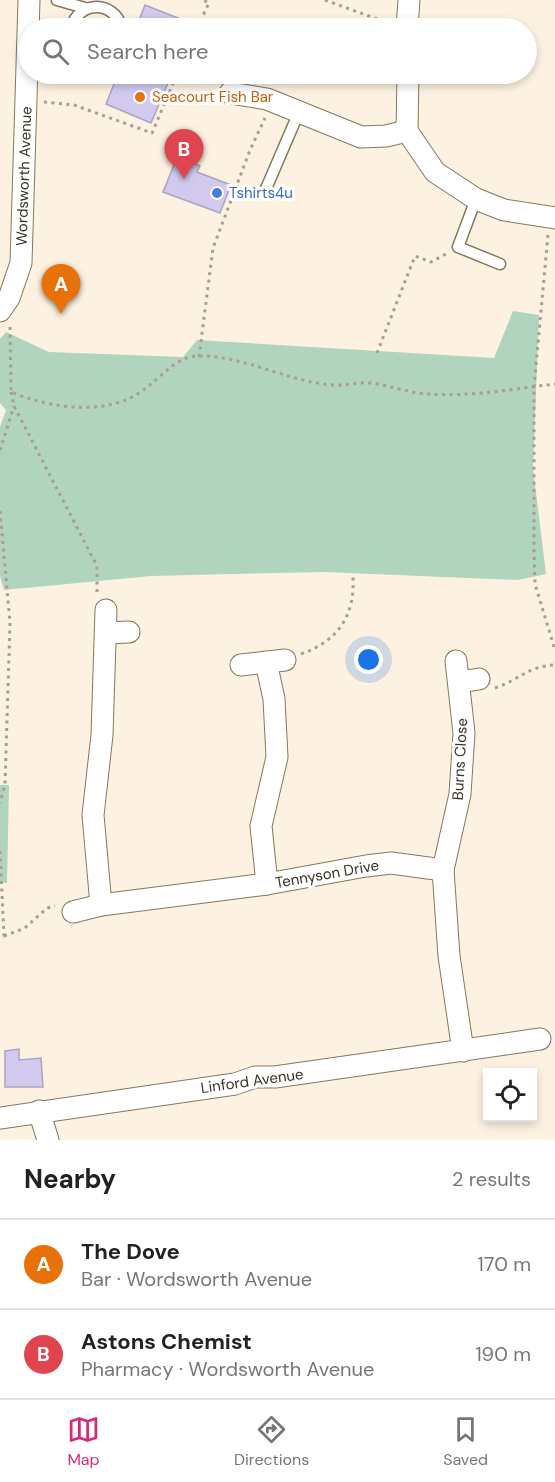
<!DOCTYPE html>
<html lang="en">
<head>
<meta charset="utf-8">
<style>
	:root { --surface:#fff; --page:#f2f2f2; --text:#222; --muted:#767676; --line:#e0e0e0; --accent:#db2777 }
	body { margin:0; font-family:"DM Sans",sans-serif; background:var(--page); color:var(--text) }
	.controls { position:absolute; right:18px; bottom:18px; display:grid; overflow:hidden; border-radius:0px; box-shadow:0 3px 9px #0003 }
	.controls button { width:54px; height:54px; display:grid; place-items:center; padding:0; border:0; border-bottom:2px solid var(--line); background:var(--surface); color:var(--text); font:30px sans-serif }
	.you { position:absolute; left:369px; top:660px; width:21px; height:21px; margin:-15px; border:4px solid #fff; border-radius:50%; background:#1a73e8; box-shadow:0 0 0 9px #1a73e833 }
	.badge { display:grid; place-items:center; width:39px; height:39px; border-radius:50%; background:var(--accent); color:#fff; font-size:20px; font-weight:700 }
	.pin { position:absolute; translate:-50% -50px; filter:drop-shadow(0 2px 3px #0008) }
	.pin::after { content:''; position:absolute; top:32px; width:21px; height:18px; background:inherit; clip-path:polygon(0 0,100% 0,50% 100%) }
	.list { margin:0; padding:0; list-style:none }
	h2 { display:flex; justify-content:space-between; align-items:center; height:78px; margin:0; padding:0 24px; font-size:26px }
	h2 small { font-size:20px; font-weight:400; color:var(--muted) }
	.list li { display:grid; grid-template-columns:39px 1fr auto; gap:18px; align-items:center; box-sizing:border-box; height:90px; padding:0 24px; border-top:2px solid var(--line) }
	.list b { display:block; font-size:22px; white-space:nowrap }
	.list p { margin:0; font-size:20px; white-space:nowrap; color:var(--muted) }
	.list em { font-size:20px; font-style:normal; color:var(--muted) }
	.icon { flex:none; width:33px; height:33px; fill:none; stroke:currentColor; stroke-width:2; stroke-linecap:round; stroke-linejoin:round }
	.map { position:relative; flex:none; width:555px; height:1140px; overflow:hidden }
	.search { position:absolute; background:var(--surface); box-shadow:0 3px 9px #0003; left:18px; right:18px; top:18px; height:66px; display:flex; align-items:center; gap:15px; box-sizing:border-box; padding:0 21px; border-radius:33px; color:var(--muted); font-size:22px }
	.sheet { height:258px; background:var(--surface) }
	nav { display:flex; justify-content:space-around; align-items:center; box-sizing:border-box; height:84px; border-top:2px solid var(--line); background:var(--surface); font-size:16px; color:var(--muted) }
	nav a { display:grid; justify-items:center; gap:3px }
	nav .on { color:var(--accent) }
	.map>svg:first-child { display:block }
</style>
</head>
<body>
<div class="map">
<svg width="555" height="1140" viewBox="0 0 555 1140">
	<rect width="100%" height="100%" fill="#fdf2e2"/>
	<!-- green -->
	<g fill="#b0d4bd">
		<path d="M513 311 539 315 533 468 546 574 518 580 324 572 151 576 4 590 0 576V427L6 410 0 403V339L6 332 49 352 183 357 197 340 494 358Z"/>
		<path d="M0 785H9L7 883 0 882Z"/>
	</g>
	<!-- building -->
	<g fill="#d2c9ef" stroke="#aba4c0" stroke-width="1.5">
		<path d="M145 5 193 24 191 28H136Z"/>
		<path d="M118 74H172L151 123 106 104Z"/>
		<path d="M178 155 200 166 197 172 231 185 220 213 163 192Z"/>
		<path d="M19 1049V1060L41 1058 43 1087H5V1051Z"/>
	</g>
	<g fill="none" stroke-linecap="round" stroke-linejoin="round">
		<!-- lane casing -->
		<g stroke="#86765d" stroke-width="13">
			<g id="lane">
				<path d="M57 0 85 8"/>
				<path d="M71 28C79 0 114 0 122 28"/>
				<path d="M265 191 299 112"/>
				<path d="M476 199 458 247 500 264"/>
			</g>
		</g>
		<!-- street casing -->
		<g stroke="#86765d" stroke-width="23">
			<g id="street">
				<path d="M407 28 409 0"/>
				<path d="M408 74 407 131 435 172 476 199 504 210 555 218"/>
				<path d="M230 93 267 99 361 137 386 136 407 131"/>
				<path d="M0 311 9 298 21 263 29 0"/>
				<path d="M107 633 129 632"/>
				<path d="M456 661 464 733 460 794 443 870 449 956 463 1051"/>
				<path d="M266 662 274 699 277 757 261 826 267 884"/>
				<path d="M241 665 285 660"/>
				<path d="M460 682 479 679"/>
				<path d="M101 905 93 815 102 735 106 610"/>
				<path d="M73 912 101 905 267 884 366 866 391 863 443 870"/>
				<path d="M39 1111 48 1140"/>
				<path d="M0 1118 235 1084 255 1077H275L540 1039"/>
			</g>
		</g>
		<!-- path -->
		<g stroke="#a79e90" stroke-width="3" stroke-dasharray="3 4.5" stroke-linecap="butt">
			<path d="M325 0 388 23"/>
			<path d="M197 28 209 3 203 0"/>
			<path d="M44 102 74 105 152 133 177 74"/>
			<path d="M548 235 534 387V552L535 584 555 650"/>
			<path d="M10 327 11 392C50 408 105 417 142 391 158 380 175 358 195 356 242 354 287 382 333 385 345 386 357 382 370 383 389 385 408 393 428 394 470 397 513 389 555 384"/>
			<path d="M377 353 415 256 431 262 446 254"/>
			<path d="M199 357 213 248 250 150 265 118"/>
			<path d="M11 392 14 406 97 566V595"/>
			<path d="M0 450 14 406"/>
			<path d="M0 511 10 623 5 784 0 803"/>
			<path d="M301 654C338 641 355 616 353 577"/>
			<path d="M495 688C519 680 528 666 555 665"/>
			<path d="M0 851 4 936 0 935"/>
			<path d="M4 936 25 928 47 908 55 906"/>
		</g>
		<!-- lane -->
		<use href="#lane" stroke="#fff" stroke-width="10"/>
		<!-- street -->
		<use href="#street" stroke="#fff" stroke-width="21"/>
	</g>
	<!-- markers -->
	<circle fill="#e8710a" stroke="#fff" stroke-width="2" cx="140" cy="97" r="6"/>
	<circle fill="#3f7fe0" stroke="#fff" stroke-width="2" cx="217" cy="193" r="6"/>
	<g text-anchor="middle" stroke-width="6" stroke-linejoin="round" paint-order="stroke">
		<!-- food labels -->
		<g font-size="15" fill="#c56008" stroke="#fff" text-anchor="start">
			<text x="152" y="102">Seacourt Fish Bar</text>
		</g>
		<!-- street labels -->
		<g font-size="15" fill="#373126" stroke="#fff">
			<text transform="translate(24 176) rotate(-88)" y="5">Wordsworth Avenue</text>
			<text transform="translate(460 759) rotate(-87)" y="5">Burns Close</text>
			<text transform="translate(327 874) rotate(-10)" y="5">Tennyson Drive</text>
			<text transform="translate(252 1081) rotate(-8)" y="5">Linford Avenue</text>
		</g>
		<!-- shop labels -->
		<g font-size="15" fill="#366cbe" stroke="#fff" text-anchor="start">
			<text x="229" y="198">Tshirts4u</text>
		</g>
	</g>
</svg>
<div class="controls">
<button><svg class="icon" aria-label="locate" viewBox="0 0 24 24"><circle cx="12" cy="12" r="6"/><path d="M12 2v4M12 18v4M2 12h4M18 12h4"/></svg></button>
</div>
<div class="you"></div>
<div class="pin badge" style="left:61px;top:314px;background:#e8710a">A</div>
<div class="pin badge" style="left:184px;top:179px;background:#e0444e">B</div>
<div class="search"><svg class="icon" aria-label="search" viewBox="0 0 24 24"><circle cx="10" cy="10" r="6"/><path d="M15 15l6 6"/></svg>Search here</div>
</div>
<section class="sheet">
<h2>Nearby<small>2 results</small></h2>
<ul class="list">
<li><span class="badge" style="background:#e8710a">A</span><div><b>The Dove</b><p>Bar · Wordsworth Avenue</p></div><em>170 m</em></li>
<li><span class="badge" style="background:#e0444e">B</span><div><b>Astons Chemist</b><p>Pharmacy · Wordsworth Avenue</p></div><em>190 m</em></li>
</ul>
</section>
<nav>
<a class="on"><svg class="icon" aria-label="map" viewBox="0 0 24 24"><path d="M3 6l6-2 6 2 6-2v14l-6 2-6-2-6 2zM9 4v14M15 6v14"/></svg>Map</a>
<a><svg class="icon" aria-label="directions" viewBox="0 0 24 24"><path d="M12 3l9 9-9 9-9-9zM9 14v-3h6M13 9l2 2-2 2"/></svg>Directions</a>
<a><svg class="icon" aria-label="saved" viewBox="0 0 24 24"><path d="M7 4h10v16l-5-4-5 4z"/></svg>Saved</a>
</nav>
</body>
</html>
